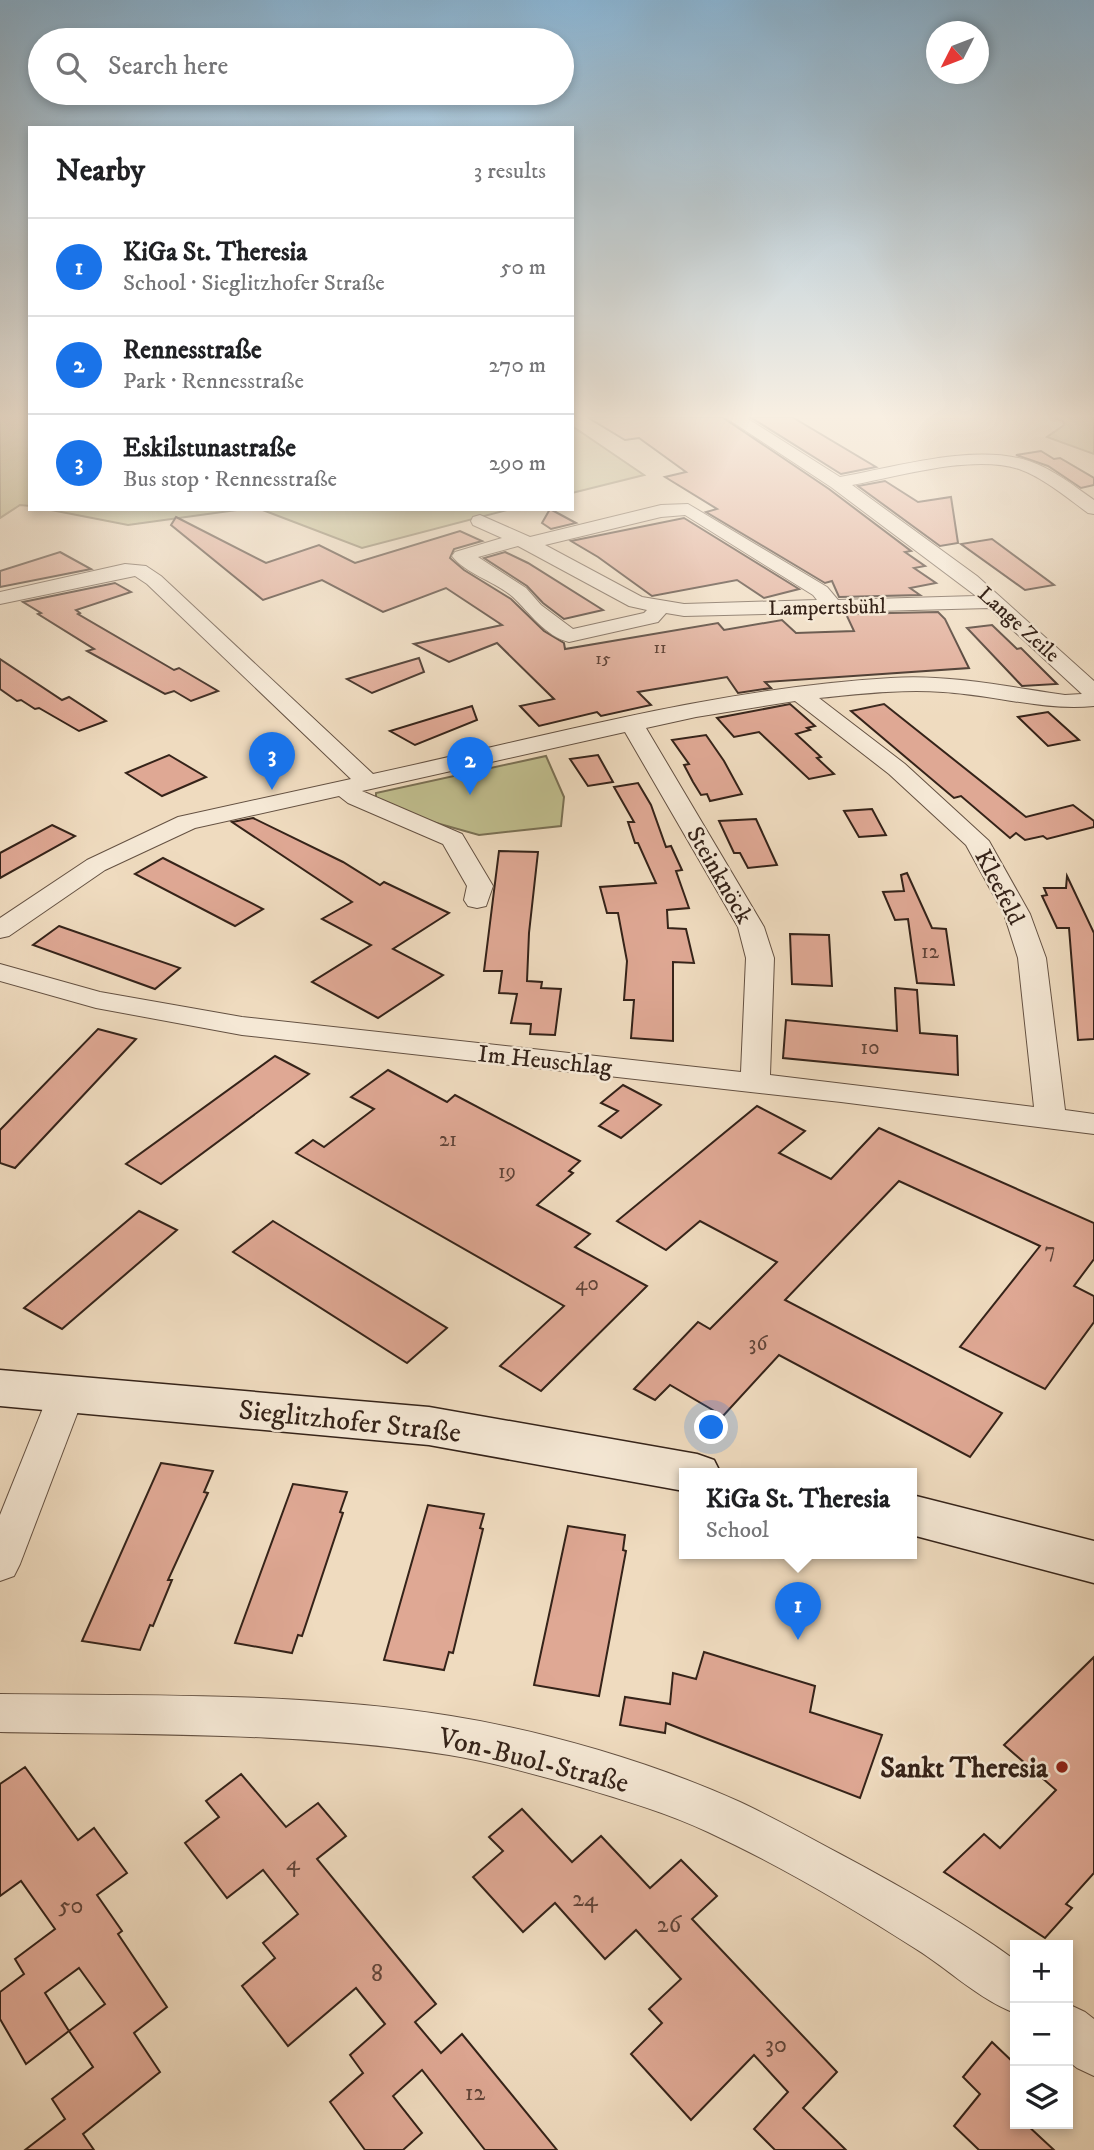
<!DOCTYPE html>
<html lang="en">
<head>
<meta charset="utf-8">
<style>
	:root { --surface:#fff; --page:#f2f2f2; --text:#202124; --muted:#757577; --line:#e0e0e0; --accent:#1a73e8 }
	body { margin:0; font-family:"IM FELL DW Pica",serif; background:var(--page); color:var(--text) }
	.controls { position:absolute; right:21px; bottom:21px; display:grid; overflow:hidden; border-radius:0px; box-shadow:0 4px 10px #0003 }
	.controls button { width:63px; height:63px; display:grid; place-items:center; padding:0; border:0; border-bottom:2px solid var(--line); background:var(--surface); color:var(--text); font:35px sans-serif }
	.compass { position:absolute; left:926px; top:21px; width:63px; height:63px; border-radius:50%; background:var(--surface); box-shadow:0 4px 10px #0003; rotate:228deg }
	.you { position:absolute; left:712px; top:1428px; width:24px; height:24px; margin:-18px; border:5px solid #fff; border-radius:50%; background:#1a73e8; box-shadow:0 0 0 10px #1a73e833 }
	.badge { display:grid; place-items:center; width:46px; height:46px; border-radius:50%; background:var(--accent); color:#fff; font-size:23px; font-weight:700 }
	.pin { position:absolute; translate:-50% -58px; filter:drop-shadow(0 2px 4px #0008) }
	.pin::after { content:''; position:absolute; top:37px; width:24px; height:21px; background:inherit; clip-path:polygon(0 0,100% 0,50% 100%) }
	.popup { position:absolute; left:679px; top:1468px; width:238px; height:91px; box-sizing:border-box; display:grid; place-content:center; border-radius:0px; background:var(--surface); filter:drop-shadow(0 2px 5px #0005); font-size:23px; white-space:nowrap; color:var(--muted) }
	.popup b { font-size:26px; color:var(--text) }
	.popup::after { content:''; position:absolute; left:50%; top:100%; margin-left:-14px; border:14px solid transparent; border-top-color:var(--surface) }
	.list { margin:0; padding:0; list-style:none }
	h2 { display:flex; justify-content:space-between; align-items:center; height:91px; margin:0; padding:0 28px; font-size:30px }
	h2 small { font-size:23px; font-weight:400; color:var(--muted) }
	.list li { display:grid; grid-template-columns:46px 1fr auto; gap:21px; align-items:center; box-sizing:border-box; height:98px; padding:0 28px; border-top:2px solid var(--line) }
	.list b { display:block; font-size:26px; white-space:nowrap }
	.list p { margin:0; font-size:23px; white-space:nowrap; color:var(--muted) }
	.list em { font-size:23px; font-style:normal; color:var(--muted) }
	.icon { flex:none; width:38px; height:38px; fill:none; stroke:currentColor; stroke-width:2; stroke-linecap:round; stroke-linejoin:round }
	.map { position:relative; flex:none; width:1094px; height:2150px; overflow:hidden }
	.search { position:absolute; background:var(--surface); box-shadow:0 4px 10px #0003; left:28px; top:28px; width:546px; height:77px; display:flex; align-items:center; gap:18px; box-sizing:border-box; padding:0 24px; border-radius:38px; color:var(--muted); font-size:26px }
	.panel { position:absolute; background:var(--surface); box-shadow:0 4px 10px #0003; left:28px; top:126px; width:546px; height:385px; border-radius:0px }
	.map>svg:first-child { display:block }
</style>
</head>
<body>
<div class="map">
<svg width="1094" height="2150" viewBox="0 0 1094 2150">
	<rect width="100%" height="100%" fill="#efdbbf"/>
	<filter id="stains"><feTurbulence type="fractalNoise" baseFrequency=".00286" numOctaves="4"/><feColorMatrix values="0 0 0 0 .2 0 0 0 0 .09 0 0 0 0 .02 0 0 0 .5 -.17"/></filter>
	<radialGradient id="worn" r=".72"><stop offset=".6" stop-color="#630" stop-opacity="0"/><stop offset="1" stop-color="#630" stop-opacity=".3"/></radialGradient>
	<!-- green -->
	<g fill="#c0be8e" stroke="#7a7054" stroke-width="2">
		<path d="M0 417H30V506L20 505 0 518Z"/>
		<path d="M1094 417V454L1047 437 1064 425 1063 421 1055 418Z"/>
		<path d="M572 426 644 475 572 493Z"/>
		<path d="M46 509H244L128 525Z"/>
		<path d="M260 509H511L362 548Z"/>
		<path d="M546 756 564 797 561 826 479 835 422 819 376 799V793Z"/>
	</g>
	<!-- building -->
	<g fill="#dfa894" stroke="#352319" stroke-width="2" fill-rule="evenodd">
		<path d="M587 417H722L829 489 911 551 905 552 925 566 914 568 936 583 910 588 920 595 839 597 832 581 825 583 706 512 717 509 665 477 686 472 639 438 625 440Z"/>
		<path d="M750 417H792L876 467 841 474Z"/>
		<path d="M1041 451 1054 459 1060 458 1094 478V485L1081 488 1048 466 1016 455Z"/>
		<path d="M885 481 918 502 951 497 958 543 940 546 858 486Z"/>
		<path d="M550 509 576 523 551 529 542 523Z"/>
		<path d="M176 517 266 563 319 545 355 563 460 531 482 541 454 549 450 558 464 570 511 599 544 631 564 643 565 649 718 623 724 630 782 620 796 633 854 631 846 614 938 612 945 619 969 668 765 682 771 688 738 693 727 677 638 692 651 705 601 716 597 712 539 726 520 706 554 699 497 643 449 662 414 644 502 625 446 588 383 612 322 580 263 600 171 525Z"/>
		<path d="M684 518 799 589 764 598 737 580 652 596 598 557 571 541Z"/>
		<path d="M992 539 1054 585 1025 590 961 544Z"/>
		<path d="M60 552 91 569 0 587V571Z"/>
		<path d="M505 552 528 563 603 610 564 619 543 603 527 586 484 558Z"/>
		<path d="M115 583 131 592 76 610 80 613 78 614 174 670 179 668 218 691 191 701 174 691 165 694 87 651 94 649 38 614 41 613 23 602Z"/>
		<path d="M992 625 1017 649 1021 648 1057 684 1022 686 967 628Z"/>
		<path d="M419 658 424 672 372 693 347 679Z"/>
		<path d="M0 659 62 700 69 697 106 721 79 731 39 708 35 709 21 700 17 701 0 689Z"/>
		<path d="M790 704 815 726 807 728 810 730 796 734 821 757 817 758 834 774 809 779 759 732 734 737 717 718Z"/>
		<path d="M884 704 1026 817 1073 805 1094 821V827L1047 839 1043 836 1025 840 1016 833 1010 838 961 796 954 798 851 711Z"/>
		<path d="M472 706 477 720 415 745 390 731Z"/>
		<path d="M1048 712 1079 740 1048 746 1018 717Z"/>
		<path d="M706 735 724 761 742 794 710 801 707 794 701 795 693 782 684 765 689 764 672 740Z"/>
		<path d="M169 755 206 777 162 796 126 773Z"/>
		<path d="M598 755 613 782 588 786 570 759Z"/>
		<path d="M638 783 651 805 666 847 671 846 682 870 676 871 689 908 667 910 668 928 686 929 694 963 673 962V1041L631 1038 634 1000H624L627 961 618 913H607L600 887 656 883 638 843H635L628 822H634L614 787Z"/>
		<path d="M872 809 886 835 859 837 844 811Z"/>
		<path d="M253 818 343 862 380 885 384 882 449 913 393 949 443 975 378 1018 312 982 371 945 322 919 352 902 232 822Z"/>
		<path d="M756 819 777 865 748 868 740 853H734L719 821Z"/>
		<path d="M52 825 75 836 0 878V853Z"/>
		<path d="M499 851 538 852 529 933 527 981 542 982 541 988 561 989 555 1035 530 1034 531 1024 511 1023 517 994 499 993 502 971H484Z"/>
		<path d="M163 858 263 909 235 926 135 874Z"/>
		<path d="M907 873 932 928 946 929 954 985 917 983 908 919 895 920 883 892 904 891 901 875Z"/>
		<path d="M1067 876 1094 933V1039L1078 1040 1069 928H1057L1042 896 1047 895 1044 888H1066Z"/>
		<path d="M59 926 180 968 155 989 33 945Z"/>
		<path d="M790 934 829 935 832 986 792 984Z"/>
		<path d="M895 988 917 990 920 1033 957 1036 958 1075 783 1058 786 1020 897 1031Z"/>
		<path d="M98 1029 136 1039 15 1168 0 1163V1130Z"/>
		<path d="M275 1056 309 1074 161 1184 126 1164Z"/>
		<path d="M388 1070 447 1102 455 1095 580 1161 569 1171 573 1173 537 1205 590 1234 575 1247 647 1286 541 1391 500 1366 564 1306 296 1153 313 1140 324 1147 374 1109 351 1097Z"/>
		<path d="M623 1085 661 1105 621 1138 599 1126 618 1111 601 1103Z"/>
		<path d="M757 1106 805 1131 779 1153 831 1179 879 1128 1094 1223V1259L1074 1286 1094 1296V1322L1045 1389 960 1347 1040 1246 899 1181 785 1300 1002 1413 970 1457 779 1355 723 1416 670 1385 655 1400 634 1389 698 1322 710 1329 777 1262 700 1221 666 1250 617 1221Z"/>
		<path d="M139 1211 177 1230 62 1329 24 1308Z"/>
		<path d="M273 1221 447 1328 407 1363 233 1252Z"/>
		<path d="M161 1463 213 1471 204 1492 208 1493 168 1580H172L153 1626 150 1625 140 1650 82 1641Z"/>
		<path d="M293 1484 347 1492 340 1512 343 1513 302 1636 298 1635 292 1653 235 1643Z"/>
		<path d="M428 1505 484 1514 480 1528 483 1529 453 1653 449 1652 444 1670 384 1660Z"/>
		<path d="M568 1526 625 1535 623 1550 626 1551 599 1696 534 1685Z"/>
		<path d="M704 1652 815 1686 810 1712 882 1735 860 1798 666 1723 665 1733 620 1725 625 1697 670 1704 673 1673 696 1679Z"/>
		<path d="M1094 1657V1873L1066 1904 1072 1908 1045 1938 944 1872 984 1834 1000 1848 1056 1790 1004 1745Z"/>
		<path d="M25 1767 78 1840 94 1828 127 1873 97 1895 122 1931 118 1934 167 2007 134 2033 160 2072 83 2134 94 2150H25L65 2119 52 2099 93 2067 69 2031 26 2064 0 2019V1992L24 1974 15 1959 55 1929 21 1881 0 1896V1784ZM79 1968 105 2004 69 2031 45 1993Z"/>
		<path d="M241 1774 286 1827 318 1803 346 1836 317 1859 436 2004 415 2022 441 2053 462 2034 557 2150H485L422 2070 393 2096 422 2133 403 2150H365L330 2102 363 2073 350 2055 385 2024 356 1988 288 2046 242 1986 275 1958 263 1943 298 1914 263 1870 227 1898 185 1843 219 1817 206 1801Z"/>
		<path d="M522 1809 572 1862 601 1836 650 1888 681 1860 717 1896 692 1919 837 2072 803 2108 846 2150H775L754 2129 788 2092 754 2055 691 2120 631 2054 662 2023 649 2009 681 1979 636 1930 605 1959 555 1903 523 1932 473 1877 503 1851 489 1837Z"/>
		<path d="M992 2042 1015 2064V2124H1026L1054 2150H979L954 2126 980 2094 963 2077Z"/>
	</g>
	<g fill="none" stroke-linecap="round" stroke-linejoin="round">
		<!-- minor casing -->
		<g stroke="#645142" stroke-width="2">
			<g id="minor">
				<path d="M725 417H745L840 477C896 467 974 443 1029 461 1053 469 1074 486 1094 500V514L1088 513C1066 497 1044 478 1019 469 973 454 899 476 852 485L977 576 1094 681V706C1043 711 994 695 943 692 901 689 860 694 819 698L905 764 989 841 1030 914 1046 958 1065 1110 1094 1114V1134L841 1102 242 1035 96 1008 0 981V964L100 992 242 1017 741 1072 746 958 738 927 625 732 362 791 462 834 493 886 486 906 477 908 468 906 464 900 467 886 443 844 348 803 339 796 195 828 105 870 9 936 0 938V918L87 860 178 817 351 779 147 584 135 576 0 604V592L125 564 146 566 161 576 373 774C544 737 716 688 891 678 949 674 1008 687 1065 695L1082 694 989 608 684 616 666 613 658 622 569 642C546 637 529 612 513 597 495 581 467 575 452 556L455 552 502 538 473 525 471 521 473 517 480 515 530 537 661 505 688 504 827 587 838 600 976 596 831 487ZM685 515 813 595 817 600 684 604 642 597 545 545 661 517ZM518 546 629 606 647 610 644 613 573 629 541 605 526 588 478 557ZM795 701 889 774 966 845 1004 914 1018 958 1034 1107 770 1075 774 958 764 927 646 728 696 717Z"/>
				<path d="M67 1379 80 1383 85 1393 20 1564 14 1576 0 1581V1515L49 1393 54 1383Z"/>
				<path d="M0 1694C150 1696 303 1692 451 1716 545 1731 654 1763 740 1802 774 1818 807 1836 840 1854 900 1886 960 1920 1015 1960V2013C980 2000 948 1969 916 1949 849 1906 779 1865 708 1832 667 1813 623 1800 580 1787 537 1775 493 1762 449 1755 301 1732 149 1735 0 1732Z"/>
				<path d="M1068 2004 1085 2012 1094 2019V2076L1077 2068 1068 2061Z"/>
			</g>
		</g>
		<!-- secondary casing -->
		<g stroke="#352319" stroke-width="3">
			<g id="secondary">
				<path d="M0 1370 429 1407 697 1454 714 1460 721 1474H684V1491L429 1445 0 1406Z"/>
				<path d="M912 1495 1094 1541V1583L912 1535Z"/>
			</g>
		</g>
		<!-- minor -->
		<use href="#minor" fill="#f5e8d5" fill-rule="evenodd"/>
		<!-- secondary -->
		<use href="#secondary" fill="#f5e8d5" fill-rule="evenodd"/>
	</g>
	<!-- sky -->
	<linearGradient id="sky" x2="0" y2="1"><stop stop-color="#8ab6d6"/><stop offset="0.58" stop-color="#f8efe2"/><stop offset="1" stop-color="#f8efe2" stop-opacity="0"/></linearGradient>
	<rect width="1094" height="718" fill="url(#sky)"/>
	<!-- markers -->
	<circle fill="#8f2418" stroke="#f5e8d5" stroke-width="2.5" cx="1062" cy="1767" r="7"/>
	<g text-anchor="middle" stroke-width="5" stroke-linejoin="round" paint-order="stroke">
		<!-- far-number labels -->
		<g font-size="18" fill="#604438">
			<text x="660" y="653">11</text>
			<text x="603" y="664">15</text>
		</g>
		<!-- far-street labels -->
		<g font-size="21" fill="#352319" stroke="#f5e8d5">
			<text transform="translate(827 607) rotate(-1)" y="7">Lampertsbühl</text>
			<text transform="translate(1019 624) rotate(42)" y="7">Lange Zeile</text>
		</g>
		<!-- number labels -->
		<g font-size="21" fill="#604438">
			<text x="930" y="958">12</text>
			<text x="870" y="1054">10</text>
			<text x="448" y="1146">21</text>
			<text x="507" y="1178">19</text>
			<text x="1050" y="1257">7</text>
			<text x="587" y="1290">40</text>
			<text x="758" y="1350">36</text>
		</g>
		<!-- street labels -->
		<g font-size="24" fill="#352319" stroke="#f5e8d5">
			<text transform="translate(720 875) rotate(60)" y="8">Steinknöck</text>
			<text transform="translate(1000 887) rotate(63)" y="8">Kleefeld</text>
			<text transform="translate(545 1060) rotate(6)" y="8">Im Heuschlag</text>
		</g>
		<!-- near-number labels -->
		<g font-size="24" fill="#604438">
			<text x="293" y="1870">4</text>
			<text x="585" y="1906">24</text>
			<text x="71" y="1913">50</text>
			<text x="669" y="1932">26</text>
			<text x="377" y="1981">8</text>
			<text x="776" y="2052">30</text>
			<text x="475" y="2100">12</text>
		</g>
		<!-- near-street labels -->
		<g font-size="28" fill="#352319" stroke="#f5e8d5">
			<text transform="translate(350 1420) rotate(6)" y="10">Sieglitzhofer Straße</text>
			<text transform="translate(534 1759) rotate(14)" y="10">Von-Buol-Straße</text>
		</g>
		<!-- near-poi labels -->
		<g font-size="28" font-weight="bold" fill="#352319" stroke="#f5e8d5" text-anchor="end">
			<text x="1048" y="1777">Sankt Theresia</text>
		</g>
	</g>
	<rect width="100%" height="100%" filter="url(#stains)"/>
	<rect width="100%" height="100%" fill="url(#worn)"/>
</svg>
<div class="controls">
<button>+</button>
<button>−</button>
<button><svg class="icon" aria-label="layers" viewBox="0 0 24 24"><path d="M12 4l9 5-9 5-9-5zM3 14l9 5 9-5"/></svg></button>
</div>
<svg class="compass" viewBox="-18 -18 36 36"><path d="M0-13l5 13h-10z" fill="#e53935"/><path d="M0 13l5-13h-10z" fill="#757577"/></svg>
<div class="you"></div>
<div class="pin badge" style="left:798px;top:1640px">1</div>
<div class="popup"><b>KiGa St. Theresia</b>School</div>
<div class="pin badge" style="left:470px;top:795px">2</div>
<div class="pin badge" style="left:272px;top:790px">3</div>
<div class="search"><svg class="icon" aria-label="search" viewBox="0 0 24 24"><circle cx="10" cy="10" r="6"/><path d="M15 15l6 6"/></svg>Search here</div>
<section class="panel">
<h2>Nearby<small>3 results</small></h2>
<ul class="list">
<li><span class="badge">1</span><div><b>KiGa St. Theresia</b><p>School · Sieglitzhofer Straße</p></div><em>50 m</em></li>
<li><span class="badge">2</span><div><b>Rennesstraße</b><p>Park · Rennesstraße</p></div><em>270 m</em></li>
<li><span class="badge">3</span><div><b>Eskilstunastraße</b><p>Bus stop · Rennesstraße</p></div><em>290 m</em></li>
</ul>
</section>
</div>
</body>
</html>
